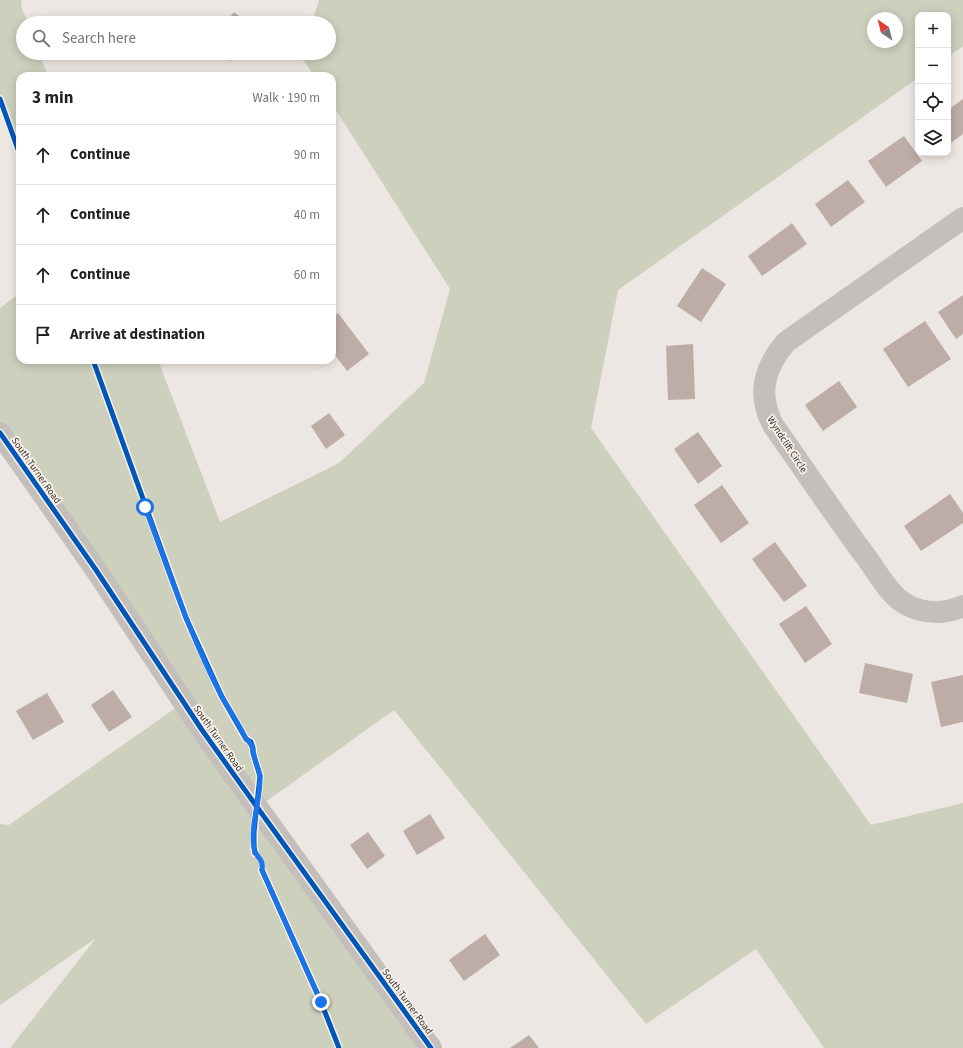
<!DOCTYPE html>
<html lang="en">
<head>
<meta charset="utf-8">
<style>
	:root { --surface:#fff; --page:#f6f6f6; --text:#202124; --muted:#757577; --line:#e0e0e0 }
	body { margin:0; font-family:"Source Sans 3",sans-serif; background:var(--page); color:var(--text) }
	.controls { position:absolute; right:12px; top:12px; display:grid; overflow:hidden; border-radius:8px; box-shadow:0 2px 10px #0003 }
	.controls button { width:36px; height:36px; display:grid; place-items:center; padding:0; border:0; border-bottom:1px solid var(--line); background:var(--surface); color:var(--text); font:20px sans-serif }
	.compass { position:absolute; left:867px; top:12px; width:36px; height:36px; border-radius:50%; background:var(--surface); box-shadow:0 2px 10px #0003; rotate:325deg }
	.stop { position:absolute; width:12px; height:12px; margin:-9px; border:3px solid #1a73e8; border-radius:50%; background:#fff }
	.stop.end { background:#1a73e8; border-color:#fff; box-shadow:0 1px 4px #0008 }
	.list { margin:0; padding:0; list-style:none }
	h2 { display:flex; justify-content:space-between; align-items:center; height:52px; margin:0; padding:0 16px; font-size:17px }
	h2 small { font-size:13px; font-weight:400; color:var(--muted) }
	.list li { display:grid; grid-template-columns:26px 1fr auto; gap:12px; align-items:center; box-sizing:border-box; height:60px; padding:0 16px; border-top:1px solid var(--line) }
	.list b { display:block; font-size:15px; white-space:nowrap }
	.list em { font-size:13px; font-style:normal; color:var(--muted) }
	.icon { flex:none; width:22px; height:22px; fill:none; stroke:currentColor; stroke-width:2; stroke-linecap:round; stroke-linejoin:round }
	.map { position:relative; flex:none; width:963px; height:1048px; overflow:hidden }
	.search { position:absolute; background:var(--surface); box-shadow:0 2px 10px #0003; left:16px; top:16px; width:320px; height:44px; display:flex; align-items:center; gap:10px; box-sizing:border-box; padding:0 14px; border-radius:22px; color:var(--muted); font-size:15px }
	.panel { position:absolute; background:var(--surface); box-shadow:0 2px 10px #0003; left:16px; top:72px; width:320px; height:292px; border-radius:12px }
	.map>svg:first-child { display:block }
</style>
</head>
<body>
<div class="map">
<svg width="963" height="1048" viewBox="0 0 963 1048">
	<rect width="100%" height="100%" fill="#ece7e2"/>
	<!-- green -->
	<g fill="#cdd0bd" fill-rule="evenodd">
		<path d="M0 0H22L21 6 28 23H23V53H39L48 76H20V155L0 99Z"/>
		<path d="M319 0H963V46L948 57V15H918V78L618 290 591 428 871 825 963 803V1048H824L756 949 646 1024 394 710 257 808 431 1048H10L96 938 0 1005V824L9 825 184 702 0 433V308L20 293V360H158L220 522 339 463 424 383 450 289 332 104V76H314L302 58 304 53H329V23H312ZM873 18H897V42H873Z"/>
	</g>
	<!-- building -->
	<g fill="#beaca6">
		<path d="M234 12 248 23H225Z"/>
		<path d="M221 53H238L231 61Z"/>
		<path d="M963 99V134L948 145V110Z"/>
		<path d="M904 136 922 161 886 187 868 161Z"/>
		<path d="M848 180 865 202 831 227 815 204Z"/>
		<path d="M792 223 807 244 762 276 748 256Z"/>
		<path d="M702 268 726 284 701 322 677 306Z"/>
		<path d="M963 295V334L956 339 938 312Z"/>
		<path d="M338 313 369 354 347 371 332 351V318Z"/>
		<path d="M925 321 951 359 908 387 883 349Z"/>
		<path d="M693 344 695 399 668 400 666 346Z"/>
		<path d="M839 381 857 407 823 431 805 405Z"/>
		<path d="M329 413 345 435 326 449 311 426Z"/>
		<path d="M698 432 722 466 698 484 674 449Z"/>
		<path d="M722 485 749 523 721 543 694 505Z"/>
		<path d="M950 494 963 513V523L921 551 904 526Z"/>
		<path d="M775 542 807 586 784 602 752 559Z"/>
		<path d="M806 606 832 644 805 663 779 624Z"/>
		<path d="M865 663 913 674 907 703 859 693Z"/>
		<path d="M963 675V722L941 727 931 682Z"/>
		<path d="M113 690 132 717 109 732 91 705Z"/>
		<path d="M47 693 64 722 33 740 16 711Z"/>
		<path d="M430 814 445 838 417 855 403 831Z"/>
		<path d="M368 832 385 856 367 869 350 845Z"/>
		<path d="M485 934 500 955 464 981 449 960Z"/>
		<path d="M529 1035 539 1048H510Z"/>
	</g>
	<g fill="none" stroke-linecap="round" stroke-linejoin="round">
		<!-- minor -->
		<g stroke="#c5bfbb" stroke-width="22">
			<path d="M963 218 786 342C764 368 757 394 773 425 804 469 834 514 866 557 878 573 889 595 907 605 925 614 945 614 963 606"/>
			<path d="M0 433 96 570 202 730 257 807 431 1048"/>
		</g>
		<!-- cycleway casing -->
		<g stroke="#f8f1ea" stroke-width="8">
			<g id="cycleway">
				<path d="M0 99 20 155"/>
				<path d="M93 360 186 618 222 697 246 739 251 742 253 748V753L260 776 254 832V847L255 853"/>
				<path d="M0 433 96 570 202 730 257 807 431 1048"/>
				<path d="M262 870 321 1002 339 1048"/>
			</g>
		</g>
		<!-- cycleway -->
		<use href="#cycleway" stroke="#0057b8" stroke-width="5"/>
	</g>
	<g fill="none" stroke-linecap="round" stroke-linejoin="round">
		<!-- route -->
		<path stroke="#1a73e8" stroke-width="5" d="M145 507C169 571 190 636 222 697 230 711 239 724 246 739 253 744 252 748 254 755 255 762 259 769 260 776 261 800 250 824 254 848 255 858 264 857 262 870L321 1002"/>
	</g>
	<g text-anchor="middle" stroke-width="3.5" stroke-linejoin="round" paint-order="stroke">
		<!-- street labels -->
		<g font-size="10" fill="#352d29" stroke="#f8f1ea">
			<text transform="translate(788 444) rotate(57)" y="4">Wyndclift Circle</text>
			<text transform="translate(37 470) rotate(55)" y="4">South Turner Road</text>
			<text transform="translate(219 738) rotate(55)" y="4">South Turner Road</text>
			<text transform="translate(408 1001) rotate(54)" y="4">South Turner Road</text>
		</g>
	</g>
</svg>
<div class="controls">
<button>+</button>
<button>−</button>
<button><svg class="icon" aria-label="locate" viewBox="0 0 24 24"><circle cx="12" cy="12" r="6"/><path d="M12 2v4M12 18v4M2 12h4M18 12h4"/></svg></button>
<button><svg class="icon" aria-label="layers" viewBox="0 0 24 24"><path d="M12 4l9 5-9 5-9-5zM3 14l9 5 9-5"/></svg></button>
</div>
<svg class="compass" viewBox="-18 -18 36 36"><path d="M0-13l5 13h-10z" fill="#e53935"/><path d="M0 13l5-13h-10z" fill="#757577"/></svg>
<div class="stop" style="left:145px;top:507px"></div>
<div class="stop end" style="left:321px;top:1002px"></div>
<div class="search"><svg class="icon" aria-label="search" viewBox="0 0 24 24"><circle cx="10" cy="10" r="6"/><path d="M15 15l6 6"/></svg>Search here</div>
<section class="panel">
<h2>3 min<small>Walk · 190 m</small></h2>
<ul class="list">
<li><svg class="icon" aria-label="ahead" viewBox="0 0 24 24"><path d="M12 20V5M6 11l6-6 6 6"/></svg><div><b>Continue</b></div><em>90 m</em></li>
<li><svg class="icon" aria-label="ahead" viewBox="0 0 24 24"><path d="M12 20V5M6 11l6-6 6 6"/></svg><div><b>Continue</b></div><em>40 m</em></li>
<li><svg class="icon" aria-label="ahead" viewBox="0 0 24 24"><path d="M12 20V5M6 11l6-6 6 6"/></svg><div><b>Continue</b></div><em>60 m</em></li>
<li><svg class="icon" aria-label="arrive" viewBox="0 0 24 24"><path d="M6 21V4h12l-3 4 3 4H6"/></svg><div><b>Arrive at destination</b></div></li>
</ul>
</section>
</div>
</body>
</html>
